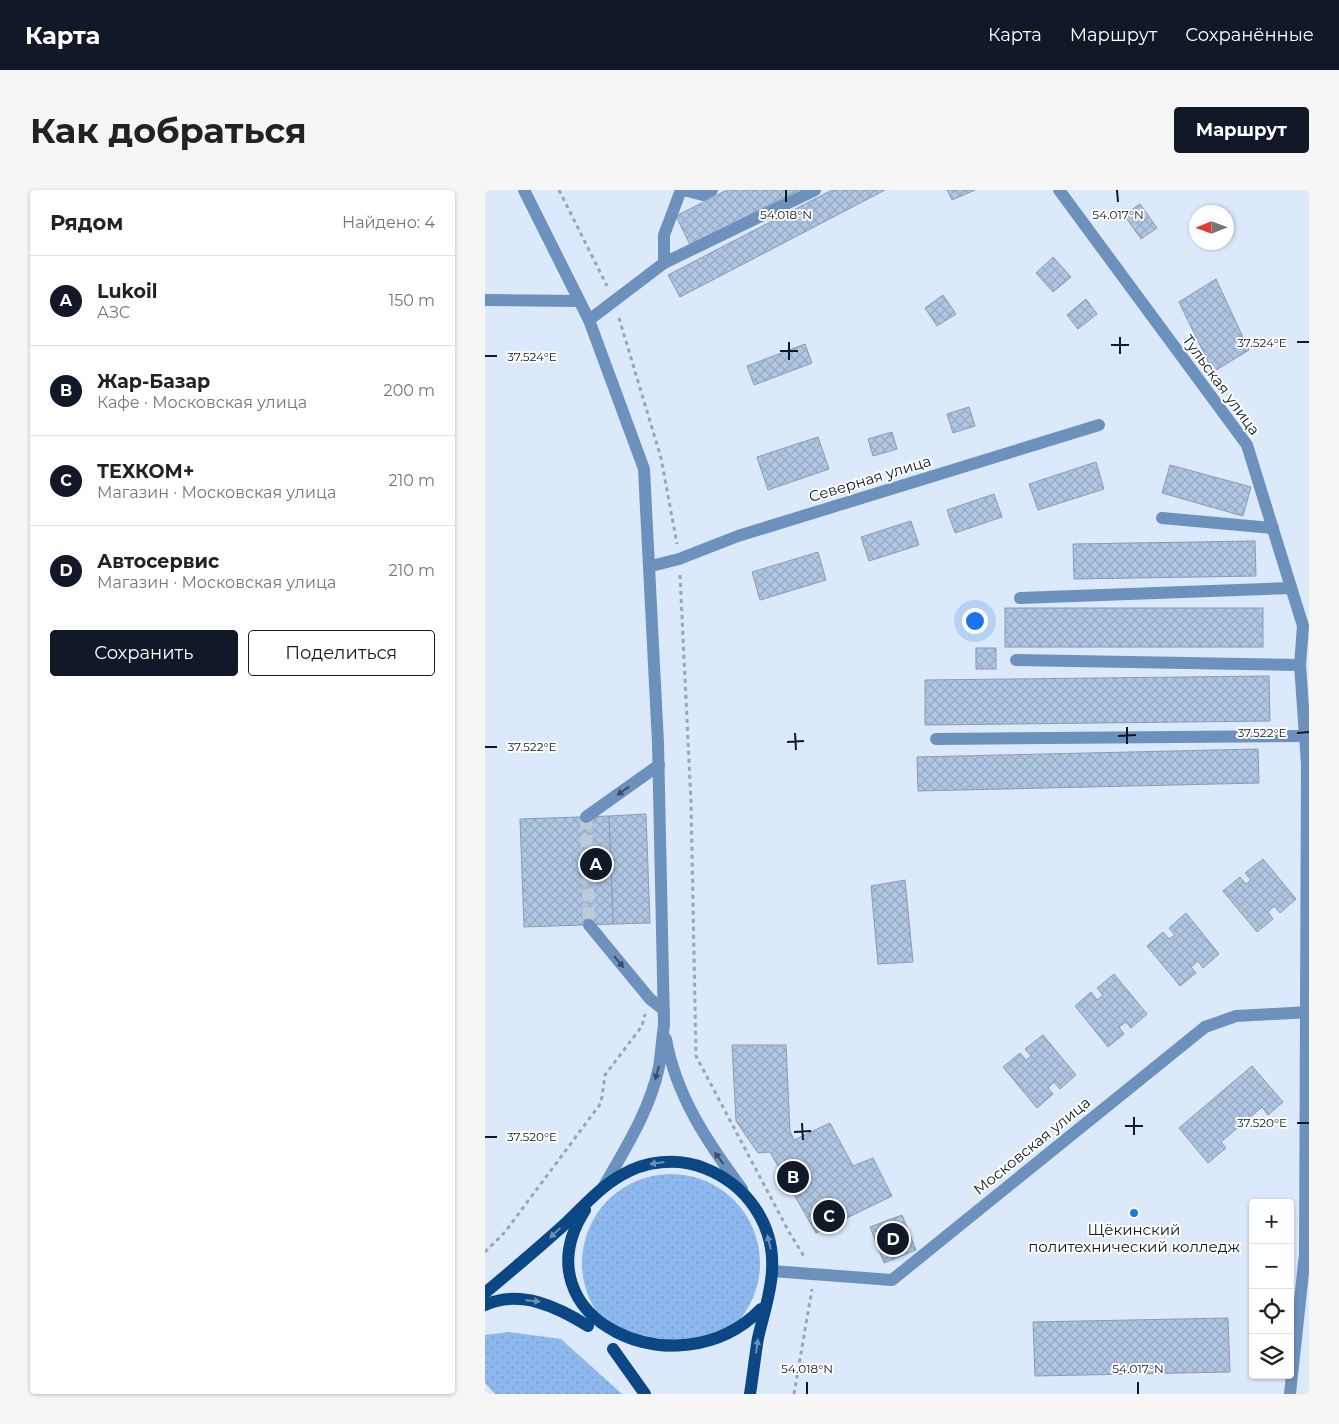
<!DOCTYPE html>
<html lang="ru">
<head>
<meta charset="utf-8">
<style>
	:root { --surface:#fff; --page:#f6f6f6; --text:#222; --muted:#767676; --line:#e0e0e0; --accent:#111827 }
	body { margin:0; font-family:Montserrat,sans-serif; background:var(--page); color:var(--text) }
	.controls { position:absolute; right:15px; bottom:15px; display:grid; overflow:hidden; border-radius:5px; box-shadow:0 1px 4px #0004 }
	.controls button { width:45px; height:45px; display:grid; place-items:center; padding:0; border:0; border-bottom:1px solid var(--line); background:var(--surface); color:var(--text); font:25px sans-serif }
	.compass { position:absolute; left:704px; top:15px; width:45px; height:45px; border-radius:50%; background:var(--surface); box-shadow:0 1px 4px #0004; rotate:269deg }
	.you { position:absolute; left:489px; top:430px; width:18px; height:18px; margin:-12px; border:4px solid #fff; border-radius:50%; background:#1a73e8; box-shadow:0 0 0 8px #1a73e833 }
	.badge { display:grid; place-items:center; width:32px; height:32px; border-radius:50%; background:var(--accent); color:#fff; font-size:16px; font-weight:700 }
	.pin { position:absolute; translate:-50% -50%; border:2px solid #fff; box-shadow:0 1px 5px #0006 }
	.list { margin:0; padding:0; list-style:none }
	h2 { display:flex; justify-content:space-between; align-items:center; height:65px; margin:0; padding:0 20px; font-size:21px }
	h2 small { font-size:16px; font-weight:400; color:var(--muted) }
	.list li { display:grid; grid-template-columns:32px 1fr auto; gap:15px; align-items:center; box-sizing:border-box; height:90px; padding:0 20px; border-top:1px solid var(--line) }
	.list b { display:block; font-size:19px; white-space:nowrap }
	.list p { margin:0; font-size:16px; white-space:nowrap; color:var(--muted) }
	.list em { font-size:16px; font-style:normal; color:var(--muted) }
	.actions { display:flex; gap:10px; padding:15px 20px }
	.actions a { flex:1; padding:11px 0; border:1px solid var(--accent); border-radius:5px; text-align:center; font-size:18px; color:var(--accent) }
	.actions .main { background:var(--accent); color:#fff }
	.icon { flex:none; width:28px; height:28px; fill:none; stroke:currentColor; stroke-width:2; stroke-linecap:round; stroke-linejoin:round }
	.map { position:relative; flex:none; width:824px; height:1204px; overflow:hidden; border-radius:5px }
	header { display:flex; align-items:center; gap:30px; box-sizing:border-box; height:70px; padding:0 25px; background:var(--accent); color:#fff }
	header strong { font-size:24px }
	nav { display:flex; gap:28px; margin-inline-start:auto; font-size:18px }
	.intro { display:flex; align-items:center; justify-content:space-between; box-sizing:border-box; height:120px; padding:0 30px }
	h1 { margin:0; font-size:35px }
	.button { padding:12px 22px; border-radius:5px; background:var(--accent); color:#fff; font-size:18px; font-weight:700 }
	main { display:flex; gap:30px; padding:0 30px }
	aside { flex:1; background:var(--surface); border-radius:5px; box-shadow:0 1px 4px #0004 }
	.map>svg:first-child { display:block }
</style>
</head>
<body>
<header>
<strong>Карта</strong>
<nav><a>Карта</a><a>Маршрут</a><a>Сохранённые</a></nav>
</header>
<div class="intro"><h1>Как добраться</h1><a class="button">Маршрут</a></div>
<main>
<aside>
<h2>Рядом<small>Найдено: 4</small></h2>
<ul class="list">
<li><span class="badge">A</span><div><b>Lukoil</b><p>АЗС</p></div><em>150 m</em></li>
<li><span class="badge">B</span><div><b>Жар-Базар</b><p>Кафе · Московская улица</p></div><em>200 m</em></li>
<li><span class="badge">C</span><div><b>ТЕХКОМ+</b><p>Магазин · Московская улица</p></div><em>210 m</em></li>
<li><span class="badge">D</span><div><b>Автосервис</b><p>Магазин · Московская улица</p></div><em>210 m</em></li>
</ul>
<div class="actions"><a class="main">Сохранить</a><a>Поделиться</a></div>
</aside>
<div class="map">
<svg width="824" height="1204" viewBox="0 0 824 1204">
	<defs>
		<pattern id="grass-dots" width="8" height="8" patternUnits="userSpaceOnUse" patternTransform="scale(1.25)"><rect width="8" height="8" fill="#8cb8ed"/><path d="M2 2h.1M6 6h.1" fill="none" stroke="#789dcb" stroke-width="1.8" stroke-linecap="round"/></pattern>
		<pattern id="building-cross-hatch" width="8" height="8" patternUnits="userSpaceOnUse" patternTransform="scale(1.25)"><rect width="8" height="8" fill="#afc6e3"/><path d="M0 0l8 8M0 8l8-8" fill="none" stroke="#96a9c2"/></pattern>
	</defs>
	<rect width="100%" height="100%" fill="#dbe9fb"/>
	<!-- grass -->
	<g fill="url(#grass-dots)">
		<circle cx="186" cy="1073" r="89"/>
		<path d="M24 1142 76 1149 137 1204H10L0 1193V1145Z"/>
	</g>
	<!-- building -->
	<g fill="url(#building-cross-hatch)" stroke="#869db8">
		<path d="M242 0H314L205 55 191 26Z"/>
		<path d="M347 0H400L195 107 183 85Z"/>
		<path d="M462 0H490L467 10Z"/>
		<path d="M655 14 672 38 656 49 639 25Z"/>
		<path d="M568 67 586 87 568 102 551 83Z"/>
		<path d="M731 89 764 160 728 182 694 112Z"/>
		<path d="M458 105 471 124 452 136 440 118Z"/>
		<path d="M601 109 612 124 593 139 582 125Z"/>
		<path d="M320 154 327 173 269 195 262 176Z"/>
		<path d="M484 217 490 236 468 243 462 224Z"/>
		<path d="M407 242 412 259 388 266 383 249Z"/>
		<path d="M333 247 344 279 283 300 272 267Z"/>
		<path d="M611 272 619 299 553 320 544 294Z"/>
		<path d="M685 275 766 297 758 326 677 303Z"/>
		<path d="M509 304 517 327 470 343 462 320Z"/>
		<path d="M426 331 434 355 384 371 376 347Z"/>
		<path d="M770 351 771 386 589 389 588 354Z"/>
		<path d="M333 362 341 390 275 410 267 382Z"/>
		<rect x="520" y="418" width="258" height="39"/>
		<rect x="491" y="458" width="20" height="21"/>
		<path d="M784 486 785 531 440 535V490Z"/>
		<path d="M773 559 774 593 433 601 432 567Z"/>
		<path d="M161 624 165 733 128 734 124 626Z"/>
		<path d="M124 626 128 734 39 737 35 629Z"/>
		<path d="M778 669 811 709 795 723 789 716 783 722 788 729 772 742 738 701 755 687 761 694 766 690 760 683Z"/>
		<path d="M420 690 428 772 393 774 386 696Z"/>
		<path d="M701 723 734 764 718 778 713 771 706 777 711 783 695 796 662 756 678 742 684 749 690 745 684 738Z"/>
		<path d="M629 784 662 824 646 838 641 832 634 837 639 844 623 857 590 816 606 802 612 810 618 805 612 798Z"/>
		<path d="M558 845 591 885 575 899 569 892 563 898 568 904 552 918 518 877 535 863 541 870 546 866 540 859Z"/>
		<path d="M247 855H301L305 941 309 950 345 933 368 976 388 968 407 1006 331 1043 285 962 273 963 251 931Z"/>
		<path d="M767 876 798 912 783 925 777 917 736 952 741 958 723 973 694 938Z"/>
		<path d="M417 1025 431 1060 399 1073 385 1037Z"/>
		<path d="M743 1128 745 1182 550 1186 548 1132Z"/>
	</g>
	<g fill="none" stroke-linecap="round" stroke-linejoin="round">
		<!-- minor-tunnel -->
		<path stroke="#bdcada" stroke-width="12" stroke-dasharray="12 6" stroke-linecap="butt" d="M101 627 104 735"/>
		<!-- path -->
		<g stroke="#9aa6b5" stroke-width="3" stroke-dasharray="4 4" stroke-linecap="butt">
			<path d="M74 0 122 96"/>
			<path d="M134 128 176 268 192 354"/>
			<path d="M195 385 206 612 211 866 304 1042 320 1068"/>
			<path d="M0 1062 20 1042 116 913 120 885 157 836 160 824"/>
			<path d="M309 1204 327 1099"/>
		</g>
		<!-- minor -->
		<g stroke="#6d91bd" stroke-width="12">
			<path d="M39 0 104 130 159 279 173 553 179 835C177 849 176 864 174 877 165 920 140 959 119 996"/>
			<path d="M198 0 218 5 227 0"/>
			<path d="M574 0 762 255 818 436 815 475 822 574 820 1064 805 1204"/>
			<path d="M179 73V45L196 0"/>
			<path d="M0 110 94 111"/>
			<path d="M104 130 179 73 330 0"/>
			<path d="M677 328 788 338"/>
			<path d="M166 376 194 369 253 346 614 235"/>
			<path d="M535 408 806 398"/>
			<path d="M531 470 815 475"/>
			<path d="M451 549 821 546"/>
			<path d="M101 627 174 575"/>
			<path d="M104 735 165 809 179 820"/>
			<path d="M181 849C191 906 223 953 257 999"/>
			<path d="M287 1081 407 1090 720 837 751 826 824 822"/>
		</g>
		<!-- major -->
		<g stroke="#0a4784" stroke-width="12">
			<path d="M100 1020C31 1128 193 1204 276 1119"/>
			<path d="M0 1103C27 1080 55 1057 81 1033 98 1017 114 998 135 986 159 971 192 967 219 978 261 994 290 1034 287 1081 286 1103 278 1126 273 1148 270 1166 268 1185 265 1204"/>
			<path d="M0 1115C35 1099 73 1117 103 1136"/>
			<path d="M128 1159 160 1204"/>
		</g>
	</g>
	<!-- one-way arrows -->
	<defs><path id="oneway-solid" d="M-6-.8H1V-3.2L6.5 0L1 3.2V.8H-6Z" transform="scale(1.25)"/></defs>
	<g fill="#3a4e68">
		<use href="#oneway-solid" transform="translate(138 601) rotate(144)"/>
		<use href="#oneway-solid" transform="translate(134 772) rotate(50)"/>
		<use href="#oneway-solid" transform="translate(172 883) rotate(105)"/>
		<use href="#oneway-solid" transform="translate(234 968) rotate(-126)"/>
	</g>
	<g fill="#6c91b5">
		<use href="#oneway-solid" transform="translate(172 973) rotate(172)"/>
		<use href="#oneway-solid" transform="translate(70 1043) rotate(137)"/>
		<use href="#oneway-solid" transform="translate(284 1052) rotate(-103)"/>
		<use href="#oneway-solid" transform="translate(48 1111) rotate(5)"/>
		<use href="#oneway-solid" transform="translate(272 1156) rotate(-82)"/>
	</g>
	<!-- ticks -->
	<path fill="none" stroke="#101822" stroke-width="2" d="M301 0V12M632 0 633 12M635 147V164M304 152V170M812 152H824M626 155H644M295 161H313M0 166H12M642 537V554M310 543 311 560M812 543 824 542M633 546 651 545M302 552 319 551M0 557H12M649 927V945M317 933 318 950M812 933H824M640 936H658M309 942 326 941M0 947H12M322 1192V1204M653 1192V1204"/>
	<!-- markers -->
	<circle fill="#137fe6" stroke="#fff" stroke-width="2" cx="649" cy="1023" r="5"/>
	<g text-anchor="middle" stroke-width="4" stroke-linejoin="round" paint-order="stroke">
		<!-- street labels -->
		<g font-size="15" fill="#101822" stroke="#fff">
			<text transform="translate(736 195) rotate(54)" y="5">Тульская улица</text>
			<text transform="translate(385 289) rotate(-17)" y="5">Северная улица</text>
			<text transform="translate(547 956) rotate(-39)" y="5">Московская улица</text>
		</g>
		<!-- poi labels -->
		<g font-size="15" fill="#101822" stroke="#fff">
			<text x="649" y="1045">Щёкинский<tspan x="649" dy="17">политехнический колледж</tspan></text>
		</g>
	</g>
	<g font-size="12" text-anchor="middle" fill="#101822" stroke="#fff" stroke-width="4" stroke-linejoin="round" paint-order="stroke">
		<text x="301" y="29">54.018°N</text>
		<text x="633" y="29">54.017°N</text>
		<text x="777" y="157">37.524°E</text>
		<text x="47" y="171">37.524°E</text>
		<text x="777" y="547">37.522°E</text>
		<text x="47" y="561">37.522°E</text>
		<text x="777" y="937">37.520°E</text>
		<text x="47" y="951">37.520°E</text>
		<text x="322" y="1183">54.018°N</text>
		<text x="653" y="1183">54.017°N</text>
	</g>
</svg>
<div class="controls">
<button>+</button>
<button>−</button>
<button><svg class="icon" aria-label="locate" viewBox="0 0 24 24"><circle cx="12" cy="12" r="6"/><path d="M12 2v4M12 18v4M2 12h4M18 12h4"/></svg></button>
<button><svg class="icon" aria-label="layers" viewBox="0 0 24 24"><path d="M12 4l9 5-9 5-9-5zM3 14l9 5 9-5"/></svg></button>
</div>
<svg class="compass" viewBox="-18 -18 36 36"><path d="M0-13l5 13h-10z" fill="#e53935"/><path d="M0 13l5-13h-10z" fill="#767676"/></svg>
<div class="you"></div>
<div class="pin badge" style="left:111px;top:674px">A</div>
<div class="pin badge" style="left:308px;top:987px">B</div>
<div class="pin badge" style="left:344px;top:1026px">C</div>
<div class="pin badge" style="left:408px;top:1049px">D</div>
</div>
</main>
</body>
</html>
